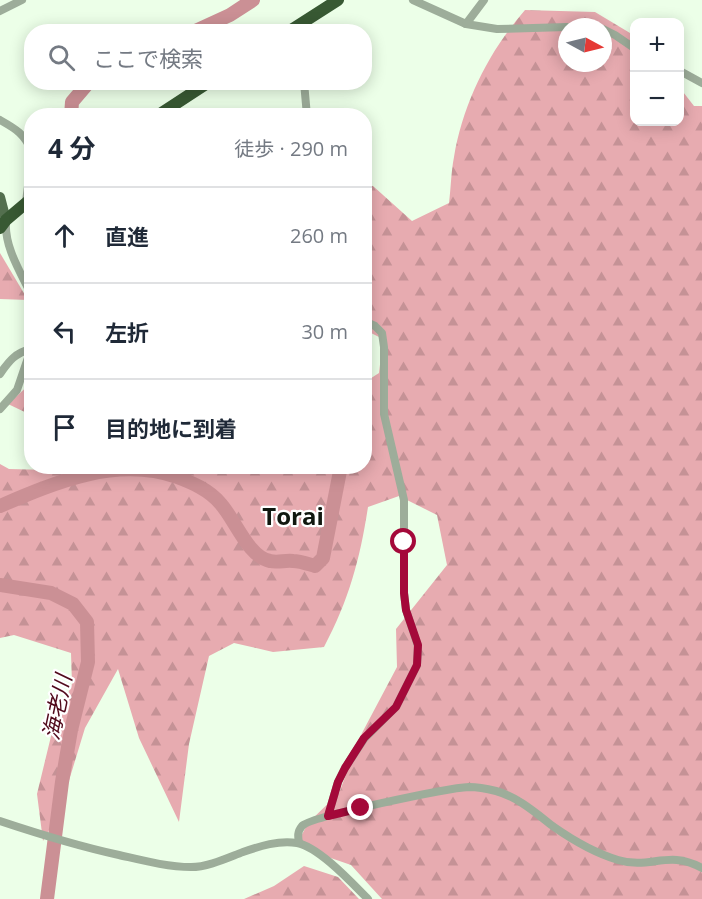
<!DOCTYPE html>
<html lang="ja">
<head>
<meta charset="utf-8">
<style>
	:root { --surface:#fff; --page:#f6f6f7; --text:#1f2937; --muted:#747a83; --line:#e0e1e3 }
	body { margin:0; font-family:"Open Sans","Noto Sans JP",sans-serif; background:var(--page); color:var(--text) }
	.controls { position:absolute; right:18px; top:18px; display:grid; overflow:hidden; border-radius:12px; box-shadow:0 3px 15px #0003 }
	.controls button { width:54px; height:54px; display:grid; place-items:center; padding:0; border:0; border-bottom:2px solid var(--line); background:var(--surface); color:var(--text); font:30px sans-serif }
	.compass { position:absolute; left:558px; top:18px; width:54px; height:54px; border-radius:50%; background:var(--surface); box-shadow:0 3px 15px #0003; rotate:97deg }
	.stop { position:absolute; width:18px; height:18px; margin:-14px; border:4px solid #a4093a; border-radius:50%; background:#fff }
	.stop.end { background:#a4093a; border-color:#fff; box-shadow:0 2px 6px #0008 }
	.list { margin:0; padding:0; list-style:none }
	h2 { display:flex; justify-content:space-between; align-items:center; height:78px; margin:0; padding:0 24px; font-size:26px }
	h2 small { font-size:20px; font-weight:400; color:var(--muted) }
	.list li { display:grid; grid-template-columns:39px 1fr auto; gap:18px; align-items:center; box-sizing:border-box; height:96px; padding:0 24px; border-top:2px solid var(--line) }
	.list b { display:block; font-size:22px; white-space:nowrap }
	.list em { font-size:20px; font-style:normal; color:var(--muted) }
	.icon { flex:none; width:33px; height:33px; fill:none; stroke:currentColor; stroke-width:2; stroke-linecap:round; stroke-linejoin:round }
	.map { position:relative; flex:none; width:702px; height:899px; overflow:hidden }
	.search { position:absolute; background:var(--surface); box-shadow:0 3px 15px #0003; left:24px; top:24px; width:348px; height:66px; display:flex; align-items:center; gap:15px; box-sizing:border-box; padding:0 21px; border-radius:24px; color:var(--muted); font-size:22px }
	.panel { position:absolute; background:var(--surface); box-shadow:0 3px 15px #0003; left:24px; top:108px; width:348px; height:366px; border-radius:24px }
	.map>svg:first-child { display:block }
</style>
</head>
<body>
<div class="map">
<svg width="702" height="899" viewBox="0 0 702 899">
	<defs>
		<pattern id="forest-firs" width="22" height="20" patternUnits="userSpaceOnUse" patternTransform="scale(1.5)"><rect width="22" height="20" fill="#e7abb0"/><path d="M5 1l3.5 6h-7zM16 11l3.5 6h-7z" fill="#c59296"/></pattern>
	</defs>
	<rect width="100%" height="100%" fill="#ecffe8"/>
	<!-- forest -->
	<g fill="url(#forest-firs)" fill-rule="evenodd">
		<path d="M525 10 595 12 630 33 634 38V122H680V88L694 106H702V899H382L351 865 296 846 308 823 339 793 362 733 397 667 396 629 447 565 437 515 399 496 368 507C360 559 349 600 324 647L273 652 234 643 209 656 189 744 179 822 139 738 118 669 85 728 60 810 43 841 37 794 53 728 72 684 71 653 14 635 0 638V464L9 469 49 470 53 466H364L365 382 379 373 383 339 365 330V185L373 186 412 221 449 203C451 188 451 172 454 157 463 103 489 51 525 10ZM567 27H603V63H567Z"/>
		<path d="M0 253 28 300 0 299Z"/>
		<path d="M31 383V415L8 404Z"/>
		<path d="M304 866 338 877 359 899H244L274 886Z"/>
	</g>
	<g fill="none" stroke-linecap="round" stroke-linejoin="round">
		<!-- river -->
		<g stroke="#cb9095" stroke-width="14">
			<path d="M193 32 230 15 253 0"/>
			<path d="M71 116 72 102 89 82"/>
			<path d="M0 506C56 482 117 456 177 477 193 483 209 490 220 503 235 519 248 557 270 561 278 563 285 560 293 561 300 561 308 564 315 566L323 558 341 466"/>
			<path d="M0 585 51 593 73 604 87 622 88 662 71 730 62 782 47 899"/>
		</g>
		<!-- minor -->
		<g stroke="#9dad9a" stroke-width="8">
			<path d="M413 0 466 24 484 0"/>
			<path d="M0 11 22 0"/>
			<path d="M466 24 497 29 567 27"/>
			<path d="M603 29 615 35 634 48"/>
			<path d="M680 71 702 83"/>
			<path d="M304 82 307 116"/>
			<path d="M0 120C16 129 25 134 32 152"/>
			<path d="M26 202 32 154"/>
			<path d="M6 221C4 247 21 273 32 296"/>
			<path d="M0 374C9 361 15 353 31 349"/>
			<path d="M0 409 17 390 32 346"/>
			<path d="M328 816 338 782 345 768 364 739 396 707 417 665 418 646 406 610 404 593V500L384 414V347L382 333 375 326 364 321"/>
			<path d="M0 821C39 834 78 846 119 855 141 860 167 867 191 867 208 867 227 858 243 852 260 846 279 840 297 843 319 847 352 883 368 899"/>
			<path d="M299 843C298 837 297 832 302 826 311 816 449 788 469 787 478 787 488 789 496 791 518 797 537 814 554 827 574 841 595 853 618 860 651 870 668 849 702 868"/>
		</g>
		<!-- major -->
		<path stroke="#536f4e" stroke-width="10" d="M0 197 6 220"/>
		<!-- highway -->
		<g stroke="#385933" stroke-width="12">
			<path d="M288 32 338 0"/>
			<path d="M157 116 209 82"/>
			<path d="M0 228 6 220 32 198"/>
		</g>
	</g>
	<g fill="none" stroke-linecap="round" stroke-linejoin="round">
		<!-- route -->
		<path stroke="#a4093a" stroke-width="8" d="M361 808 328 816 338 782 345 768 364 738 396 707 417 665 418 645 406 610 404 593V542"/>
	</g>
	<g text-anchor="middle" stroke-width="4.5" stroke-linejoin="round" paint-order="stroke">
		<!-- water labels -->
		<g font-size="22" font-style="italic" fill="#50091b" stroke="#fff">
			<text transform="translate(57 707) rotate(-78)" y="8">海老川</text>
		</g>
		<!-- quarter labels -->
		<g font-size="24" font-weight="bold" fill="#10170f" stroke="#fff">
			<text x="293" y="525">Torai</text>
		</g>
	</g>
</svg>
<div class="controls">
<button>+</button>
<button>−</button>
</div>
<svg class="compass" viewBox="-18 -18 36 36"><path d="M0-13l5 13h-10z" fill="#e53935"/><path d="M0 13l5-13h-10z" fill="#747a83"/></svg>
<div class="stop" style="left:404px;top:542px"></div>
<div class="stop end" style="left:361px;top:808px"></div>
<div class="search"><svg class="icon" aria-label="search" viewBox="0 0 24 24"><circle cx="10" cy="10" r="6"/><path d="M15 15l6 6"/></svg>ここで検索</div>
<section class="panel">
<h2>4 分<small>徒歩 · 290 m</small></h2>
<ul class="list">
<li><svg class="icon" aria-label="ahead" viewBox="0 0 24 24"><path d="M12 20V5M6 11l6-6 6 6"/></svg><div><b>直進</b></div><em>260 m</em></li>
<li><svg class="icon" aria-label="left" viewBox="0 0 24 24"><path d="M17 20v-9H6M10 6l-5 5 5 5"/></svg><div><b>左折</b></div><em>30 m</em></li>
<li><svg class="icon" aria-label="arrive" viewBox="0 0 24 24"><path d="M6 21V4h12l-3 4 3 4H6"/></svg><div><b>目的地に到着</b></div></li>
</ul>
</section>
</div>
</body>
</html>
